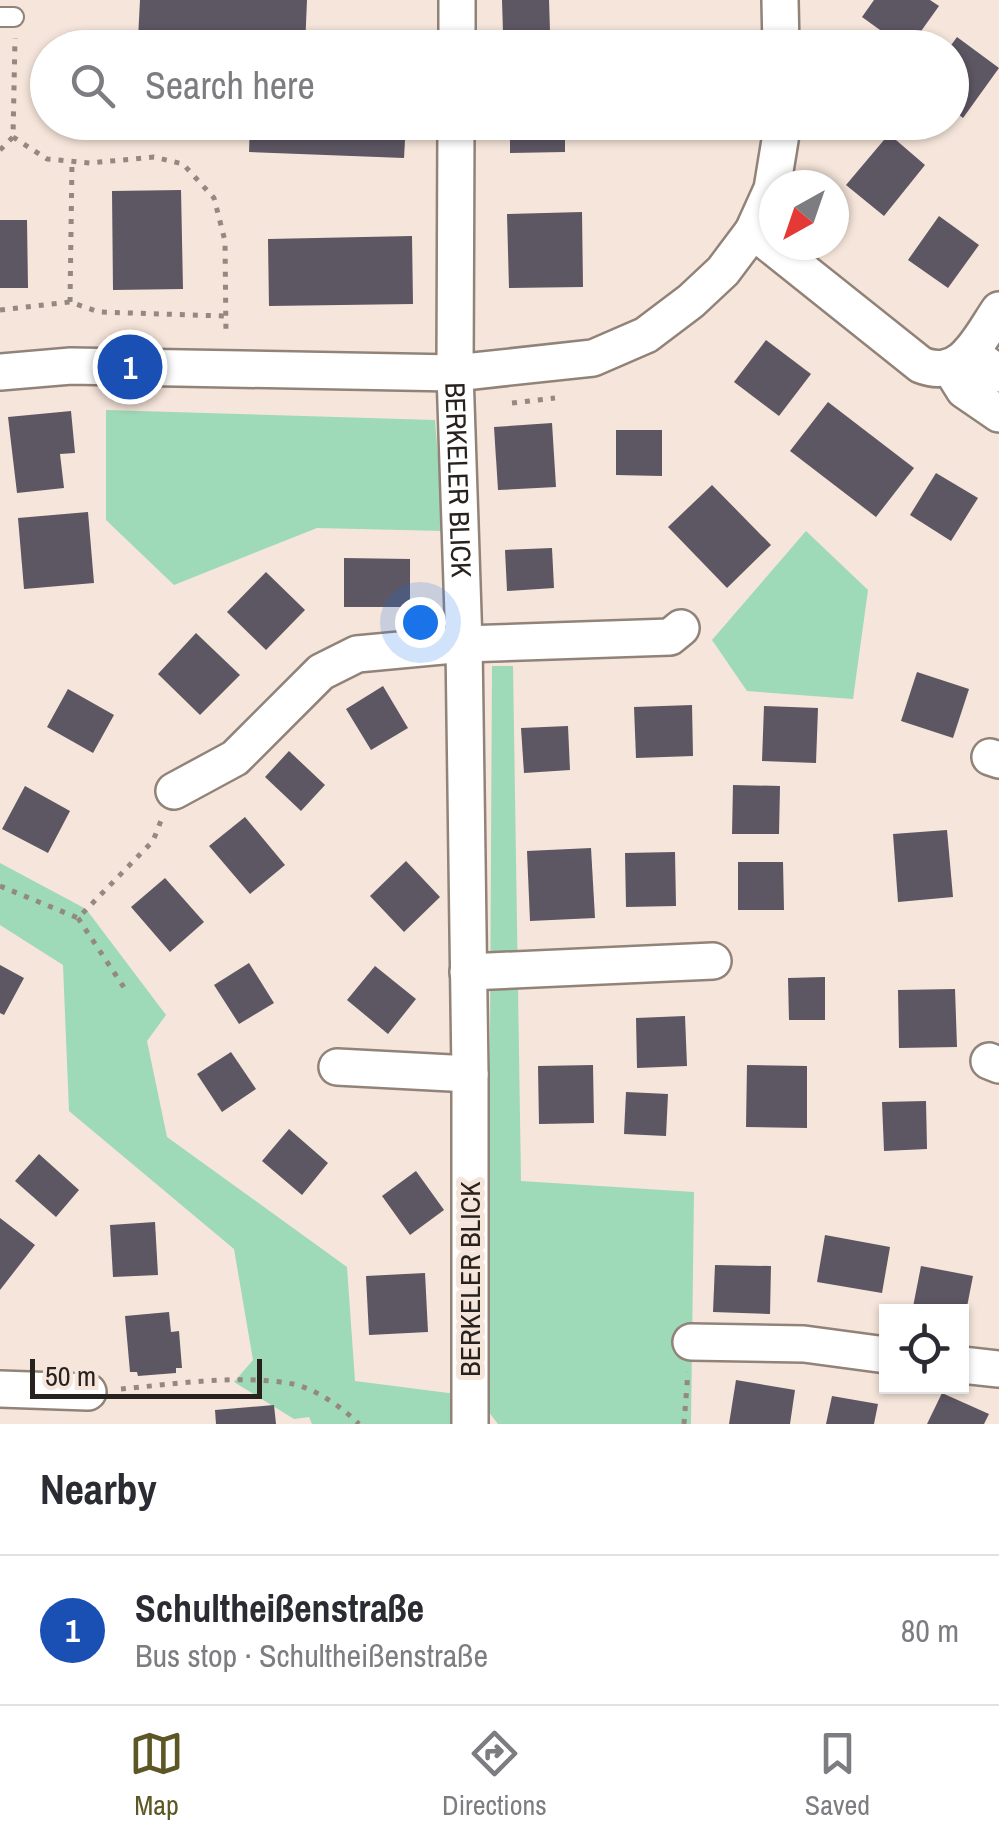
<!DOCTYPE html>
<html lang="en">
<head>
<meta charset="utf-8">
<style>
	:root { --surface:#fff; --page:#f7f7f7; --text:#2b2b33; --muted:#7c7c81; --line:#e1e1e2; --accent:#5c5724 }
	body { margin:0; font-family:"Archivo Narrow",sans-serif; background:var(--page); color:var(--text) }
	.controls { position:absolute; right:30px; bottom:30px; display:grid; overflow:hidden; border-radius:0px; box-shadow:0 2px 8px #0004 }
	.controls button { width:90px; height:90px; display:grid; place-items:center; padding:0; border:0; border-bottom:2px solid var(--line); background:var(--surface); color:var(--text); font:50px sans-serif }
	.compass { position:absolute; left:759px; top:170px; width:90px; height:90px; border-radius:50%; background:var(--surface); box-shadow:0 2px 8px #0004; rotate:220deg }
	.scale { position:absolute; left:30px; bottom:25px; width:232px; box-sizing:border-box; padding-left:10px; border:5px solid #28221e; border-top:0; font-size:28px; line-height:35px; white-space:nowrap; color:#28221e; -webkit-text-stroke:8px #f6e5da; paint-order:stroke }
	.you { position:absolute; left:420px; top:622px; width:35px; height:35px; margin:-25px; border:8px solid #fff; border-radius:50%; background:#1a73e8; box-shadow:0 0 0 15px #1a73e833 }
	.badge { display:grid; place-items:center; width:65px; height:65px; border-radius:50%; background:var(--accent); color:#fff; font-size:32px; font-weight:700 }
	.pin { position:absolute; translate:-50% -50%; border:5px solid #fff; box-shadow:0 2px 10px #0006 }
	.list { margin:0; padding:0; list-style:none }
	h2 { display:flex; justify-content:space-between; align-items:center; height:130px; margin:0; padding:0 40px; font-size:42px }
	h2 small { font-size:32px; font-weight:400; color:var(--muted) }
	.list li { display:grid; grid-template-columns:65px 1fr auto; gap:30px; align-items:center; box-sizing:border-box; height:150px; padding:0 40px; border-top:2px solid var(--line) }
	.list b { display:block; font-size:38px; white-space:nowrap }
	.list p { margin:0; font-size:32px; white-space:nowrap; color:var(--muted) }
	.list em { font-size:32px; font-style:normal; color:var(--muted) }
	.icon { flex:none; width:55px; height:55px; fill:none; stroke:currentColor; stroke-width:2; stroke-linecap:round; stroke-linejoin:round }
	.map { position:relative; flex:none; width:999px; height:1424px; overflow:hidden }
	.search { position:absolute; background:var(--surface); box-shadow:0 2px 8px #0004; left:30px; right:30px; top:30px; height:110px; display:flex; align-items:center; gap:25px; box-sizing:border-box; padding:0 35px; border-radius:55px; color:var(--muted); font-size:38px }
	.sheet { height:280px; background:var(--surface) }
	nav { display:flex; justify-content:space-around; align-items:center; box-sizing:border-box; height:140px; border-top:2px solid var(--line); background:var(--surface); font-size:28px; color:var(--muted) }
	nav a { display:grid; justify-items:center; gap:5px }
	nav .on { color:var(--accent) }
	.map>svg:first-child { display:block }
</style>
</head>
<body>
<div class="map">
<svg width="999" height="1424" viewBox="0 0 999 1424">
	<rect width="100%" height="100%" fill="#f6e5da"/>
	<!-- green -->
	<g fill="#9ed9b8">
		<path d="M106 410 435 420 444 531 317 528 174 585 106 520Z"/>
		<path d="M806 531 868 590 853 699 747 691 712 640Z"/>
		<path d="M492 666H513L521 1181 694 1192 691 1424H498L488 1411Z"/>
		<path d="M0 863 86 909 166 1015 147 1041 167 1137 347 1267 355 1381 464 1395 461 1424H312L309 1417 294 1419 234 1382 253 1360 234 1249 69 1111 63 965 0 925Z"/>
	</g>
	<!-- building -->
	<g fill="#5d5663">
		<path d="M140 0H307L305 48H185V40L138 39Z"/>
		<path d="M502 0H549L550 32 503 33Z"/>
		<path d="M874 0H930L939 6 909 48H905L862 17Z"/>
		<path d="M957 37 999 68 963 118 952 109V48H949Z"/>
		<path d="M250 122H406L404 158 249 152Z"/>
		<path d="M510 122H565V152L510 153Z"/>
		<path d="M889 134 925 165 884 216 846 185Z"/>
		<path d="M181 190 183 289 113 290 112 191Z"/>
		<path d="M582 212 583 287 509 288 507 214Z"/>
		<path d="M939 216 979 245 948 288 908 260Z"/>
		<path d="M0 220H27L28 288H0Z"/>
		<path d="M412 236 413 304 269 306 268 239Z"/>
		<path d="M766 340 811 374 779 416 734 382Z"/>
		<path d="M828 402 914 468 876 517 790 451Z"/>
		<path d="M71 411 75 453 60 454 64 488 17 493 8 417Z"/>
		<path d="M552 423 556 487 498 490 494 427Z"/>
		<path d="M616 430H662V476L616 475Z"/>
		<path d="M936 473 978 498 951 541 910 515Z"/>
		<path d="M712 485 771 545 727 588 668 527Z"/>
		<path d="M88 512 94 583 24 589 18 518Z"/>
		<path d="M552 548 554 588 507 591 505 550Z"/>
		<path d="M344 558 410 559V607H344Z"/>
		<path d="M266 572 305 610 266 650 227 612Z"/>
		<path d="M196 633 240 675 200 715 158 674Z"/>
		<path d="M917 672 969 689 953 738 901 721Z"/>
		<path d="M383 686 408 728 371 750 346 709Z"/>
		<path d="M68 689 114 715 93 753 47 727Z"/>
		<path d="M692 705 693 756 636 758 634 707Z"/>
		<path d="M764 706 818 708 816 763 762 761Z"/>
		<path d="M568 726 570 770 524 773 521 728Z"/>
		<path d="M289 751 325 785 301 811 265 777Z"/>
		<path d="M733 785 780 786 779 834H732Z"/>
		<path d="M25 786 70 811 48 853 2 829Z"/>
		<path d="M245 817 285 865 250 894 209 846Z"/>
		<path d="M947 830 953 897 898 902 893 834Z"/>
		<path d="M591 848 595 918 530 921 527 851Z"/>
		<path d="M675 852 676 906 626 907 625 853Z"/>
		<path d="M406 861 440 897 404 932 370 896Z"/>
		<path d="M738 862H783L784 910H738Z"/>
		<path d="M165 878 204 922 170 952 131 907Z"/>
		<path d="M249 963 274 1003 239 1024 214 985Z"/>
		<path d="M0 965 24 978 4 1015 0 1013Z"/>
		<path d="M375 966 416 999 388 1034 347 1000Z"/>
		<path d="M825 977V1020H789L788 978Z"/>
		<path d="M955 989 957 1047 899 1048 898 990Z"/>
		<path d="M685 1016 687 1066 637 1068 636 1018Z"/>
		<path d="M231 1052 256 1089 222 1112 197 1074Z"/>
		<path d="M593 1065 594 1123 539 1124 538 1066Z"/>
		<path d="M747 1065 807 1066V1128L746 1127Z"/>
		<path d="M626 1092 668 1094 666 1136 624 1134Z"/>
		<path d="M926 1101 927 1149 884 1151 882 1102Z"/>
		<path d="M289 1129 328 1163 302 1195 262 1161Z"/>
		<path d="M39 1154 79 1190 56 1217 15 1181Z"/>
		<path d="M416 1171 444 1210 410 1235 382 1196Z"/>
		<path d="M0 1218 35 1245 0 1290Z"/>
		<path d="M155 1222 158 1275 113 1277 110 1225Z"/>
		<path d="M825 1235 890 1247 882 1293 817 1282Z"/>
		<path d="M715 1265 771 1266 770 1314 713 1312Z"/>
		<path d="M921 1266 973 1276 963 1327 962 1312H912Z"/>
		<path d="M425 1273 428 1332 369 1335 366 1276Z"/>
		<path d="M169 1312 171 1332 179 1331 182 1368H176V1373L138 1376 137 1372H130L125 1316Z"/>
		<path d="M736 1380 795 1390 790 1424H729Z"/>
		<path d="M942 1393 989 1414 984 1424H927Z"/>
		<path d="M832 1396 878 1404 874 1424H826Z"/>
		<path d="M274 1405 276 1424H216L215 1410Z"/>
	</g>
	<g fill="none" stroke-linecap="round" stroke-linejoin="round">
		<!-- service casing -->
		<g stroke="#918378" stroke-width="22">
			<path id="service" d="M0 17H14"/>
		</g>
		<!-- minor casing -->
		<g stroke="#918378" stroke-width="40">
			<g id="minor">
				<path d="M780 0 781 48"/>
				<path d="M457 48V0"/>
				<path id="s1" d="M456 122 455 373 464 644 470 1074V1424"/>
				<path d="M753 231 921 365C962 381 979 339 999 310"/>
				<path d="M970 352 999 374"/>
				<path d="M951 369 964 390 999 414"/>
				<path d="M0 372 71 366 455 373 593 358 646 335 691 301 723 271 753 231 772 189 783 122"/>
				<path d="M990 757 999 760"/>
				<path d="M174 791 235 758 321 672 357 654 464 644 670 637 681 628"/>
				<path d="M468 972 713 961"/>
				<path d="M989 1061 999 1065"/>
				<path d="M337 1067 470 1074"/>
				<path d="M691 1342 804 1344 886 1355"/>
				<path d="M962 1365 999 1369"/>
				<path d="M0 1389 88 1392"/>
			</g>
		</g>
		<!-- path -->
		<g stroke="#948880" stroke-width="5" stroke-dasharray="5 8" stroke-linecap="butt">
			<path d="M13 137 47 159 90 163 154 157 183 164 214 198 225 241 226 335"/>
			<path d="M0 150 13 137 15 38"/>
			<path d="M70 302 72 162"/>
			<path d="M0 310 70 302 99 312 224 316"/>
			<path d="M512 403 555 398"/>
			<path d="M0 886 78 918 153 841 162 818"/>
			<path d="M78 918 127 992"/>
			<path d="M121 1389C174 1384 241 1374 293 1384 316 1389 343 1408 359 1424"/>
			<path d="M684 1424 688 1372"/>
		</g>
		<!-- service -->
		<use href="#service" stroke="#fff" stroke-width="18"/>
		<!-- minor -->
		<use href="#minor" stroke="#fff" stroke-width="35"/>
	</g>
	<g text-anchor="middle" stroke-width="10" stroke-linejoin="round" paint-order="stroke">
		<!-- street labels -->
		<g font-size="28" fill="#28221e" stroke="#f6e5da">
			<text dy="10" stroke="none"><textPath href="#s1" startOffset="358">BERKELER BLICK</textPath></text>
			<text transform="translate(470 1279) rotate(-90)" y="10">BERKELER BLICK</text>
		</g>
	</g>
</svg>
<div class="controls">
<button><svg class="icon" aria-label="locate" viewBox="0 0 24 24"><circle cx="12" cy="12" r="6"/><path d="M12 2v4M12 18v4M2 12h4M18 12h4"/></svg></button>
</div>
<svg class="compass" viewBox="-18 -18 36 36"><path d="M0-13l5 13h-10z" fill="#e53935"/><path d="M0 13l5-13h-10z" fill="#7c7c81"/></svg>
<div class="scale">50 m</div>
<div class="you"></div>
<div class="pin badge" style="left:130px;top:367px;background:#1a4fb4">1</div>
<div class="search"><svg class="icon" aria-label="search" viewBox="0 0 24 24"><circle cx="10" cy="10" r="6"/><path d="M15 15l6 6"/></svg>Search here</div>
</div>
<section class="sheet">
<h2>Nearby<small></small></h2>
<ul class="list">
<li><span class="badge" style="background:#1a4fb4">1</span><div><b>Schultheißenstraße</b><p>Bus stop · Schultheißenstraße</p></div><em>80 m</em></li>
</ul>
</section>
<nav>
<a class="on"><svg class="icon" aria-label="map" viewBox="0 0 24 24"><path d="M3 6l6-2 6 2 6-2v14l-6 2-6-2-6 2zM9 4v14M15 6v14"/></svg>Map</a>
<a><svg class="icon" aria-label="directions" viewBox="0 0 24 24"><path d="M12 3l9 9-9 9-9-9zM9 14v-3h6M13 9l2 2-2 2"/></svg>Directions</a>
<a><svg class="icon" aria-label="saved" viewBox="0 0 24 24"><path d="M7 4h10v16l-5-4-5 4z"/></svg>Saved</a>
</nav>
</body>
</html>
